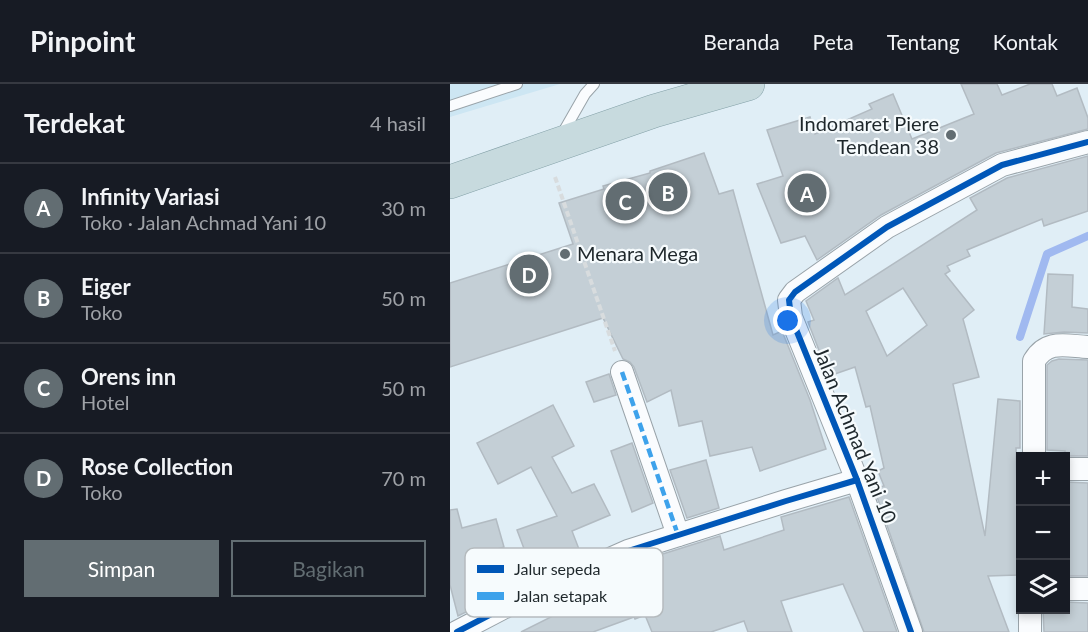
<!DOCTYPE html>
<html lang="id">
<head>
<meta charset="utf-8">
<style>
	:root { --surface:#171b24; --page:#20242c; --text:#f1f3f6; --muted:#9ea1a6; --line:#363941; --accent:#626d72 }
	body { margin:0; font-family:Lato,sans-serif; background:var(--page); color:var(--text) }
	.controls { position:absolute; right:18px; bottom:18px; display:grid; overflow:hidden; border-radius:0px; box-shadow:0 3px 9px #0003 }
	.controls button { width:54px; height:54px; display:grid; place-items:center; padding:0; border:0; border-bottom:2px solid var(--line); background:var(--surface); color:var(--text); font:30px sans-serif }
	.you { position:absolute; left:338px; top:237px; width:21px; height:21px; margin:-15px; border:4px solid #fff; border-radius:50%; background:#1a73e8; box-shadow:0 0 0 9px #1a73e833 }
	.badge { display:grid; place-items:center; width:39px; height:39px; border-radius:50%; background:var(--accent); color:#fff; font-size:20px; font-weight:700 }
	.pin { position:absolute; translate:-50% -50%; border:3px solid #fff; box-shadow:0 2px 6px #0006 }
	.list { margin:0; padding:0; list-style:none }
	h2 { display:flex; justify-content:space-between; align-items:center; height:78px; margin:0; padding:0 24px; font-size:26px }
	h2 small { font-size:20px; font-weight:400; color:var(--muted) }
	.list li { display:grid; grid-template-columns:39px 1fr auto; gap:18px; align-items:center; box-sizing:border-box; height:90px; padding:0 24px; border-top:2px solid var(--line) }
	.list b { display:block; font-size:22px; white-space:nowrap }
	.list p { margin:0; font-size:20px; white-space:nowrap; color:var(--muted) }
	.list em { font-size:20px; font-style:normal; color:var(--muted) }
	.actions { display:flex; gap:12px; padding:18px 24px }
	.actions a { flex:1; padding:14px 0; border:2px solid var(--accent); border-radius:0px; text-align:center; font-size:21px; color:var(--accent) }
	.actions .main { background:var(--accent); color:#fff }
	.icon { flex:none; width:33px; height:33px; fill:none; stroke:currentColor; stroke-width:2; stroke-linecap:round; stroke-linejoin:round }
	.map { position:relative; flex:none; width:638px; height:548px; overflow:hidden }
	header { display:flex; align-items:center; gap:36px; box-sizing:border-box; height:84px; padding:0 30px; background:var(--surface); border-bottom:2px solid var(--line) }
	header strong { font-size:28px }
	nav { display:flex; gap:33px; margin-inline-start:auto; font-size:21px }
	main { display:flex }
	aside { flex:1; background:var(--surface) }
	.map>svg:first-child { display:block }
</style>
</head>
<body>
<header>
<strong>Pinpoint</strong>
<nav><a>Beranda</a><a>Peta</a><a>Tentang</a><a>Kontak</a></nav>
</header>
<main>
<aside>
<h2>Terdekat<small>4 hasil</small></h2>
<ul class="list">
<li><span class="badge">A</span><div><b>Infinity Variasi</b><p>Toko · Jalan Achmad Yani 10</p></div><em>30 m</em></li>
<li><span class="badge">B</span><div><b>Eiger</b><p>Toko</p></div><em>50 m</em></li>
<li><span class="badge">C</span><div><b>Orens inn</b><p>Hotel</p></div><em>50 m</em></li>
<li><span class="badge">D</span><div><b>Rose Collection</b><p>Toko</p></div><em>70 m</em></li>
</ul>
<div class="actions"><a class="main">Simpan</a><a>Bagikan</a></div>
</aside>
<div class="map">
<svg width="638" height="548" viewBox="0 0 638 548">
	<rect width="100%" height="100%" fill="#e0eef6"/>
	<!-- built -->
	<path fill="#cde6f3" d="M0 0H110L0 33Z"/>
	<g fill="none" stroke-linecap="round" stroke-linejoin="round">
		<!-- stream -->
		<path stroke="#a0b9f0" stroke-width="8" d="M570 253 597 170 638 152"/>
	</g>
	<!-- building -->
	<g fill="#c4cfd6" stroke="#b2bbc2" stroke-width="1.5" fill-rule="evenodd">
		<path d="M511 0H547L552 11 580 0H602L607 12 627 4 638 34V45L546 69 431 131 367 176 355 152 331 159 307 100 333 92 317 46 360 33 365 50 422 25 419 20 443 10 462 55 524 30Z"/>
		<path d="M254 69 269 110 283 106 323 251 332 247 360 316 376 365 310 387 302 363 260 372 252 337 229 342 221 306 197 318 184 283 180 278 173 275 153 234 0 283V199L123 160 109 119 154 105 153 102 200 89V87Z"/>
		<path d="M638 72V127L594 142 592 135 517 166 520 172 497 182 500 187 495 190 524 226 513 235 529 293 503 300 535 452 548 315 570 317V364H566L569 491 538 492 559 548H474L424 404 434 402 428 387 434 384 420 322 416 323 405 283 379 292 358 238 364 236 356 217 388 194 395 211 527 126 520 114 557 94ZM453 204 477 241 437 272 416 227Z"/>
		<path d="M598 190 623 191 622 223 638 225V249L614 248 594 250Z"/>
		<path d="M609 275 638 276V372H615V367L597 366V281L602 277Z"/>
		<path d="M159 290 166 311 144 318 136 298Z"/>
		<path d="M103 321 124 362 102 373 122 409 144 400 160 431 122 447 132 473 108 483 106 477 82 486 67 446 107 432 81 383 48 400 27 359Z"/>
		<path d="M182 359 203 419 182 428 161 367Z"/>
		<path d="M256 376 269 424 237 434 220 386Z"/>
		<path d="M615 398 638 399V492H615Z"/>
		<path d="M399 413 447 548H414L393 500 331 517 342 548H298L294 537 261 548H202L195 531 185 535 184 533 143 548H71L123 522 118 508 141 498 200 474 270 452 274 466 334 446 331 433Z"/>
		<path d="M7 425 12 444 46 435 54 463 19 473 32 520 8 532 0 501V426Z"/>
		<path d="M615 518 638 519V548H594L593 525H615Z"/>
	</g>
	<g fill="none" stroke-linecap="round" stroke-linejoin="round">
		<!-- service casing -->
		<g stroke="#99a3a9" stroke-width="12">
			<g id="service">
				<path d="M0 22 67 0"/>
				<path d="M111 52 135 10 144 0"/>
			</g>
		</g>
		<!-- minor casing -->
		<g stroke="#99a3a9" stroke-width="24">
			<g id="minor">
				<path d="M172 288 228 451"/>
				<path d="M584 372V277C597 255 616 262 638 263"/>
				<path d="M616 385H638"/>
				<path d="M616 505H638"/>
				<path d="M580 526V548"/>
				<path d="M7 548 74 513 178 467 336 417 407 396"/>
				<path d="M461 548 407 396 341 233 339 216 345 208 437 143 552 81 638 58"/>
			</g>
		</g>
		<!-- trunk casing -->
		<g stroke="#83a0a7" stroke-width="34">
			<path id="trunk" d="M0 98 204 27 298 0"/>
		</g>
		<!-- path -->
		<path stroke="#d8dcde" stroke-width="4" stroke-dasharray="6 3" stroke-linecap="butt" d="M105 93 165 267"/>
		<!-- service -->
		<use href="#service" stroke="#fafcfe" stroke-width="10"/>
		<!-- minor -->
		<use href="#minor" stroke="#fafcfe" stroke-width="22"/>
		<!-- trunk -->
		<use href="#trunk" stroke="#c7dade" stroke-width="33"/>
		<!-- quiet -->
		<path stroke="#3da2eb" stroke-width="4.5" stroke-dasharray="9 4.5" stroke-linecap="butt" d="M172 288 228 451"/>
		<!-- cycleway casing -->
		<g stroke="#f6fbfd" stroke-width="10">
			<g id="cycleway">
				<path d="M7 548 74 513 178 467 336 417 407 396"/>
				<path d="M461 548 407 396 341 233 339 216 345 208 437 143 552 81 638 58"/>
			</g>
		</g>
		<!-- cycleway -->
		<use href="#cycleway" stroke="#0057b8" stroke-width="6"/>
	</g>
	<!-- markers -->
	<g fill="#626d72" stroke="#f6fbfd" stroke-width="2">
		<circle cx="501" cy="51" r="6"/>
		<circle cx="115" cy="170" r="6"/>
	</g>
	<g text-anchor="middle" stroke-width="4.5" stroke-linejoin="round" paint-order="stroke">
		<!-- poi labels -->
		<g font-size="20" fill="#1e272b" stroke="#f6fbfd" text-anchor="end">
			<text x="489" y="47">Indomaret Piere<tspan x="489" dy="23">Tendean 38</tspan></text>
			<text x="127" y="177" text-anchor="start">Menara Mega</text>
		</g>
		<!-- street labels -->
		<g font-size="20" fill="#1e272b" stroke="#f6fbfd">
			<text transform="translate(405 351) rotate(68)" y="7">Jalan Achmad Yani 10</text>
		</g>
	</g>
	<!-- legend -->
	<rect x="15" y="464" width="198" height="69" rx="9" fill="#f6fbfd" stroke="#b5bbbe" stroke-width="1.5"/>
	<rect x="27" y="481" width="27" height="8" fill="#0057b8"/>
	<rect x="27" y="508" width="27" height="8" fill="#3da2eb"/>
	<g font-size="16" fill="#1e272b">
		<text x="64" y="491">Jalur sepeda</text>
		<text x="64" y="518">Jalan setapak</text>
	</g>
</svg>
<div class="controls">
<button>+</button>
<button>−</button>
<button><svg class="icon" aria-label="layers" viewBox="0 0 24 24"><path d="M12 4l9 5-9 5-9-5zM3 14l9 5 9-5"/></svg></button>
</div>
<div class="you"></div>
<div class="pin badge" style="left:357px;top:109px">A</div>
<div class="pin badge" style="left:218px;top:108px">B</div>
<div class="pin badge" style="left:175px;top:117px">C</div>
<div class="pin badge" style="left:79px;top:190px">D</div>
</div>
</main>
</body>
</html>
